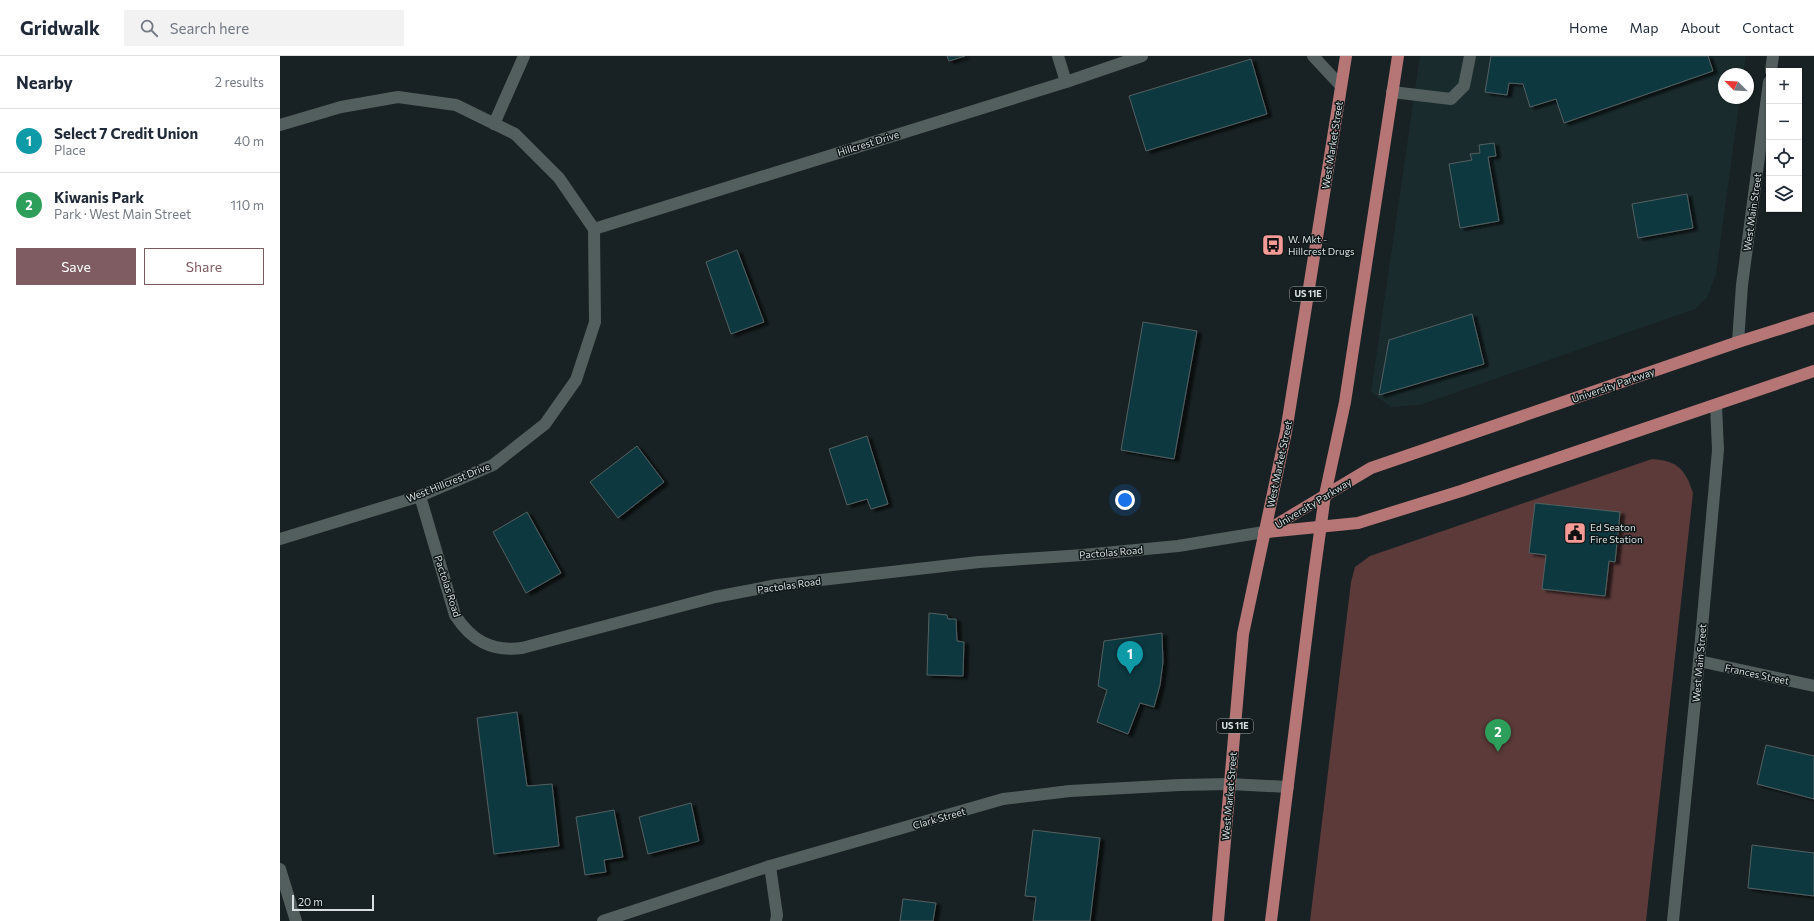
<!DOCTYPE html>
<html lang="en">
<head>
<meta charset="utf-8">
<style>
	:root { --surface:#fff; --page:#f2f2f3; --text:#1f2937; --muted:#747a83; --line:#e0e1e3; --accent:#7f5c62 }
	body { margin:0; font-family:Commissioner,sans-serif; background:var(--page); color:var(--text) }
	.controls { position:absolute; right:12px; top:12px; display:grid; overflow:hidden; border-radius:0px; box-shadow:0 1px 3px #0004 }
	.controls button { width:36px; height:36px; display:grid; place-items:center; padding:0; border:0; border-bottom:1px solid var(--line); background:var(--surface); color:var(--text); font:20px sans-serif }
	.compass { position:absolute; left:1438px; top:12px; width:36px; height:36px; border-radius:50%; background:var(--surface); box-shadow:0 1px 3px #0004; rotate:294deg }
	.scale { position:absolute; left:12px; bottom:10px; width:82px; box-sizing:border-box; padding-left:4px; border:2px solid #d9dfe0; border-top:0; font-size:11px; line-height:14px; white-space:nowrap; color:#d9dfe0; -webkit-text-stroke:3px #0f1819; paint-order:stroke }
	.you { position:absolute; left:845px; top:444px; width:14px; height:14px; margin:-10px; border:3px solid #fff; border-radius:50%; background:#1a73e8; box-shadow:0 0 0 6px #1a73e833 }
	.badge { display:grid; place-items:center; width:26px; height:26px; border-radius:50%; background:var(--accent); color:#fff; font-size:13px; font-weight:700 }
	.pin { position:absolute; translate:-50% -33px; filter:drop-shadow(0 1px 2px #0008) }
	.pin::after { content:''; position:absolute; top:21px; width:14px; height:12px; background:inherit; clip-path:polygon(0 0,100% 0,50% 100%) }
	.list { margin:0; padding:0; list-style:none }
	h2 { display:flex; justify-content:space-between; align-items:center; height:52px; margin:0; padding:0 16px; font-size:17px }
	h2 small { font-size:13px; font-weight:400; color:var(--muted) }
	.list li { display:grid; grid-template-columns:26px 1fr auto; gap:12px; align-items:center; box-sizing:border-box; height:64px; padding:0 16px; border-top:1px solid var(--line) }
	.list b { display:block; font-size:15px; white-space:nowrap }
	.list p { margin:0; font-size:13px; white-space:nowrap; color:var(--muted) }
	.list em { font-size:13px; font-style:normal; color:var(--muted) }
	.actions { display:flex; gap:8px; padding:12px 16px }
	.actions a { flex:1; padding:9px 0; border:1px solid var(--accent); border-radius:0px; text-align:center; font-size:14px; color:var(--accent) }
	.actions .main { background:var(--accent); color:#fff }
	.icon { flex:none; width:22px; height:22px; fill:none; stroke:currentColor; stroke-width:2; stroke-linecap:round; stroke-linejoin:round }
	.map { position:relative; flex:none; width:1534px; height:865px; overflow:hidden }
	header { display:flex; align-items:center; gap:24px; box-sizing:border-box; height:56px; padding:0 20px; background:var(--surface); border-bottom:1px solid var(--line) }
	header strong { font-size:19px }
	nav { display:flex; gap:22px; margin-inline-start:auto; font-size:14px }
	.search { width:280px; height:36px; background:var(--page); display:flex; align-items:center; gap:10px; box-sizing:border-box; padding:0 14px; border-radius:0px; color:var(--muted); font-size:15px }
	main { display:flex }
	aside { flex:1; background:var(--surface) }
	.map>svg:first-child { display:block }
</style>
</head>
<body>
<header>
<strong>Gridwalk</strong>
<div class="search"><svg class="icon" aria-label="search" viewBox="0 0 24 24"><circle cx="10" cy="10" r="6"/><path d="M15 15l6 6"/></svg>Search here</div>
<nav><a>Home</a><a>Map</a><a>About</a><a>Contact</a></nav>
</header>
<main>
<aside>
<h2>Nearby<small>2 results</small></h2>
<ul class="list">
<li><span class="badge" style="background:#0f9aa8">1</span><div><b>Select 7 Credit Union</b><p>Place</p></div><em>40 m</em></li>
<li><span class="badge" style="background:#2e9e5b">2</span><div><b>Kiwanis Park</b><p>Park · West Main Street</p></div><em>110 m</em></li>
</ul>
<div class="actions"><a class="main">Save</a><a>Share</a></div>
</aside>
<div class="map">
<svg width="1534" height="865" viewBox="0 0 1534 865">
	<defs>
		<filter id="shadow"><feDropShadow dx="4.5" dy="2.5" stdDeviation="1" flood-color="#0009"/></filter>
	</defs>
	<rect width="100%" height="100%" fill="#182123"/>
	<!-- built -->
	<path fill="#1a2b2e" d="M1140 0H1466L1463 18H1444V42H1460L1436 218 1427 242 1415 253 1140 349 1111 351 1091 336Z"/>
	<!-- green -->
	<path fill="#5b3a39" d="M1372 403C1398 405 1405 413 1413 437L1366 865H1030L1071 526 1075 511 1090 500Z"/>
	<!-- building -->
	<g fill="#0e393f" stroke="#545f61" filter="url(#shadow)">
		<path d="M667 0H685L669 5Z"/>
		<path d="M1211 0H1428L1433 15 1284 67 1276 43 1250 51 1243 28 1229 27 1227 39 1205 36Z"/>
		<path d="M971 3 987 58 866 95 849 40Z"/>
		<path d="M1214 87 1216 100 1208 101 1219 165 1180 172 1169 108 1192 104 1190 98 1200 97 1199 89Z"/>
		<path d="M1407 138 1413 172 1358 182 1352 148Z"/>
		<path d="M457 194 484 266 451 278 426 206Z"/>
		<path d="M1192 258 1204 308 1099 339 1109 284Z"/>
		<path d="M863 266 917 275 894 403 841 394Z"/>
		<path d="M587 380 608 448 591 453 587 443 567 449 549 393Z"/>
		<path d="M357 390 384 426 338 462 310 426Z"/>
		<path d="M1255 447 1340 456 1335 506 1329 505 1325 540 1262 533 1266 499 1249 497Z"/>
		<path d="M247 456 281 517 246 537 213 476Z"/>
		<path d="M649 557 667 559 668 563H676L677 585 684 586 683 620 647 619Z"/>
		<path d="M882 577 883 606 880 629 874 651 860 647 848 678 817 666 827 634 818 630 824 585Z"/>
		<path d="M237 656 247 730 272 728 279 790 214 798 197 662Z"/>
		<path d="M1486 689 1534 700V743L1477 728Z"/>
		<path d="M411 747 419 785 368 798 359 761Z"/>
		<path d="M334 754 343 801 324 804 326 816 305 819 296 761Z"/>
		<path d="M753 774 820 782 810 865H753L756 841 745 840Z"/>
		<path d="M1472 789 1534 797V840L1468 832Z"/>
		<path d="M623 843 656 847 653 865H620Z"/>
	</g>
	<g fill="none" stroke-linecap="round" stroke-linejoin="round">
		<!-- minor -->
		<g stroke="#535e5f" stroke-width="12">
			<path d="M778 0 786 26"/>
			<path d="M1033 0 1061 30"/>
			<path d="M1491 15 1493 0"/>
			<path d="M1112 36 1171 43 1184 30 1190 0"/>
			<path d="M214 68 244 0"/>
			<path d="M0 69 61 51 118 41 176 49 235 78 279 122 314 173"/>
			<path d="M314 173 786 26 862 0"/>
			<path d="M1458 286 1462 229 1489 26"/>
			<path d="M140 440 175 559C191 584 211 596 242 592L435 541 497 529 699 506 803 499 898 490 984 476"/>
			<path d="M0 483 140 440 213 409 265 368 296 324 315 266 314 173"/>
			<path d="M1419 605 1534 630"/>
			<path d="M490 810 497 859 496 865"/>
			<path d="M0 813 16 865"/>
			<path d="M323 865 490 810 723 743 790 735 900 729 950 728 1008 731"/>
			<path d="M1393 865 1419 605 1438 394 1436 349"/>
		</g>
		<!-- major -->
		<g stroke="#b57675" stroke-width="12">
			<path d="M984 476 1091 412 1458 286 1534 262"/>
			<path d="M988 476 1078 467 1181 435 1534 315"/>
			<path d="M938 865 963 578 1006 376 1066 0"/>
			<path d="M991 865 1034 519 1045 439 1065 346 1118 0"/>
		</g>
	</g>
	<!-- icons -->
	<defs>
		<g id="bus-square" transform="scale(1.15)"><rect x="-9" y="-9" width="18" height="18" rx="4" fill="#f59b97" stroke="#0f1819"/><path d="M-5-6H5V4H4V6H2V4H-2V6H-4V4H-5ZM-3.5-4V0h7V-4ZM-3.5 1.2v1.5H-2V1.2ZM2 1.2v1.5H3.5V1.2Z" fill="#111"/></g>
		<g id="civic-square" transform="scale(1.15)"><rect x="-9" y="-9" width="18" height="18" rx="4" fill="#f59b97" stroke="#0f1819"/><path d="M-.6-6.5H3V-4.5H.6V-3L4-1V1h2V6H-6V1h2V-1L-.6-3ZM-1.2 2.5V6h2.4V2.5Z" fill="#111"/></g>
	</defs>
	<g fill-rule="evenodd">
		<use href="#bus-square" x="993" y="189"/>
		<use href="#civic-square" x="1295" y="477"/>
	</g>
	<g text-anchor="middle" stroke-width="3" stroke-linejoin="round" paint-order="stroke">
		<!-- shield labels -->
		<g fill="#0f1819" stroke="#9ca3a4" stroke-width="1">
			<rect x="1010" y="231" width="36" height="14" rx="3"/>
			<rect x="937" y="663" width="36" height="14" rx="3"/>
		</g>
		<g font-size="9" font-weight="bold" fill="#d9dfe0">
			<text x="1028" y="241">US 11E</text>
			<text x="955" y="673">US 11E</text>
		</g>
		<!-- street labels -->
		<g font-size="10" fill="#d9dfe0" stroke="#0f1819">
			<text transform="translate(588 87) rotate(-17)" y="4">Hillcrest Drive</text>
			<text transform="translate(1052 89) rotate(-81)" y="4">West Market Street</text>
			<text transform="translate(1472 156) rotate(-82)" y="4">West Main Street</text>
			<text transform="translate(1333 329) rotate(-19)" y="4">University Parkway</text>
			<text transform="translate(999 408) rotate(-78)" y="4">West Market Street</text>
			<text transform="translate(168 426) rotate(-22)" y="4">West Hillcrest Drive</text>
			<text transform="translate(1033 447) rotate(-31)" y="4">University Parkway</text>
			<text transform="translate(831 496) rotate(-5)" y="4">Pactolas Road</text>
			<text transform="translate(509 529) rotate(-8)" y="4">Pactolas Road</text>
			<text transform="translate(168 530) rotate(72)" y="4">Pactolas Road</text>
			<text transform="translate(1419 607) rotate(-85)" y="4">West Main Street</text>
			<text transform="translate(1477 618) rotate(12)" y="4">Frances Street</text>
			<text transform="translate(949 740) rotate(-85)" y="4">West Market Street</text>
			<text transform="translate(659 762) rotate(-16)" y="4">Clark Street</text>
		</g>
		<!-- poi labels -->
		<g font-size="10" fill="#d9dfe0" stroke="#0f1819" text-anchor="start">
			<text x="1008" y="187">W. Mkt -<tspan x="1008" dy="12">Hillcrest Drugs</tspan></text>
			<text x="1310" y="475">Ed Seaton<tspan x="1310" dy="12">Fire Station</tspan></text>
		</g>
	</g>
</svg>
<div class="controls">
<button>+</button>
<button>−</button>
<button><svg class="icon" aria-label="locate" viewBox="0 0 24 24"><circle cx="12" cy="12" r="6"/><path d="M12 2v4M12 18v4M2 12h4M18 12h4"/></svg></button>
<button><svg class="icon" aria-label="layers" viewBox="0 0 24 24"><path d="M12 4l9 5-9 5-9-5zM3 14l9 5 9-5"/></svg></button>
</div>
<svg class="compass" viewBox="-18 -18 36 36"><path d="M0-13l5 13h-10z" fill="#e53935"/><path d="M0 13l5-13h-10z" fill="#747a83"/></svg>
<div class="scale">20 m</div>
<div class="you"></div>
<div class="pin badge" style="left:850px;top:618px;background:#0f9aa8">1</div>
<div class="pin badge" style="left:1218px;top:696px;background:#2e9e5b">2</div>
</div>
</main>
</body>
</html>
